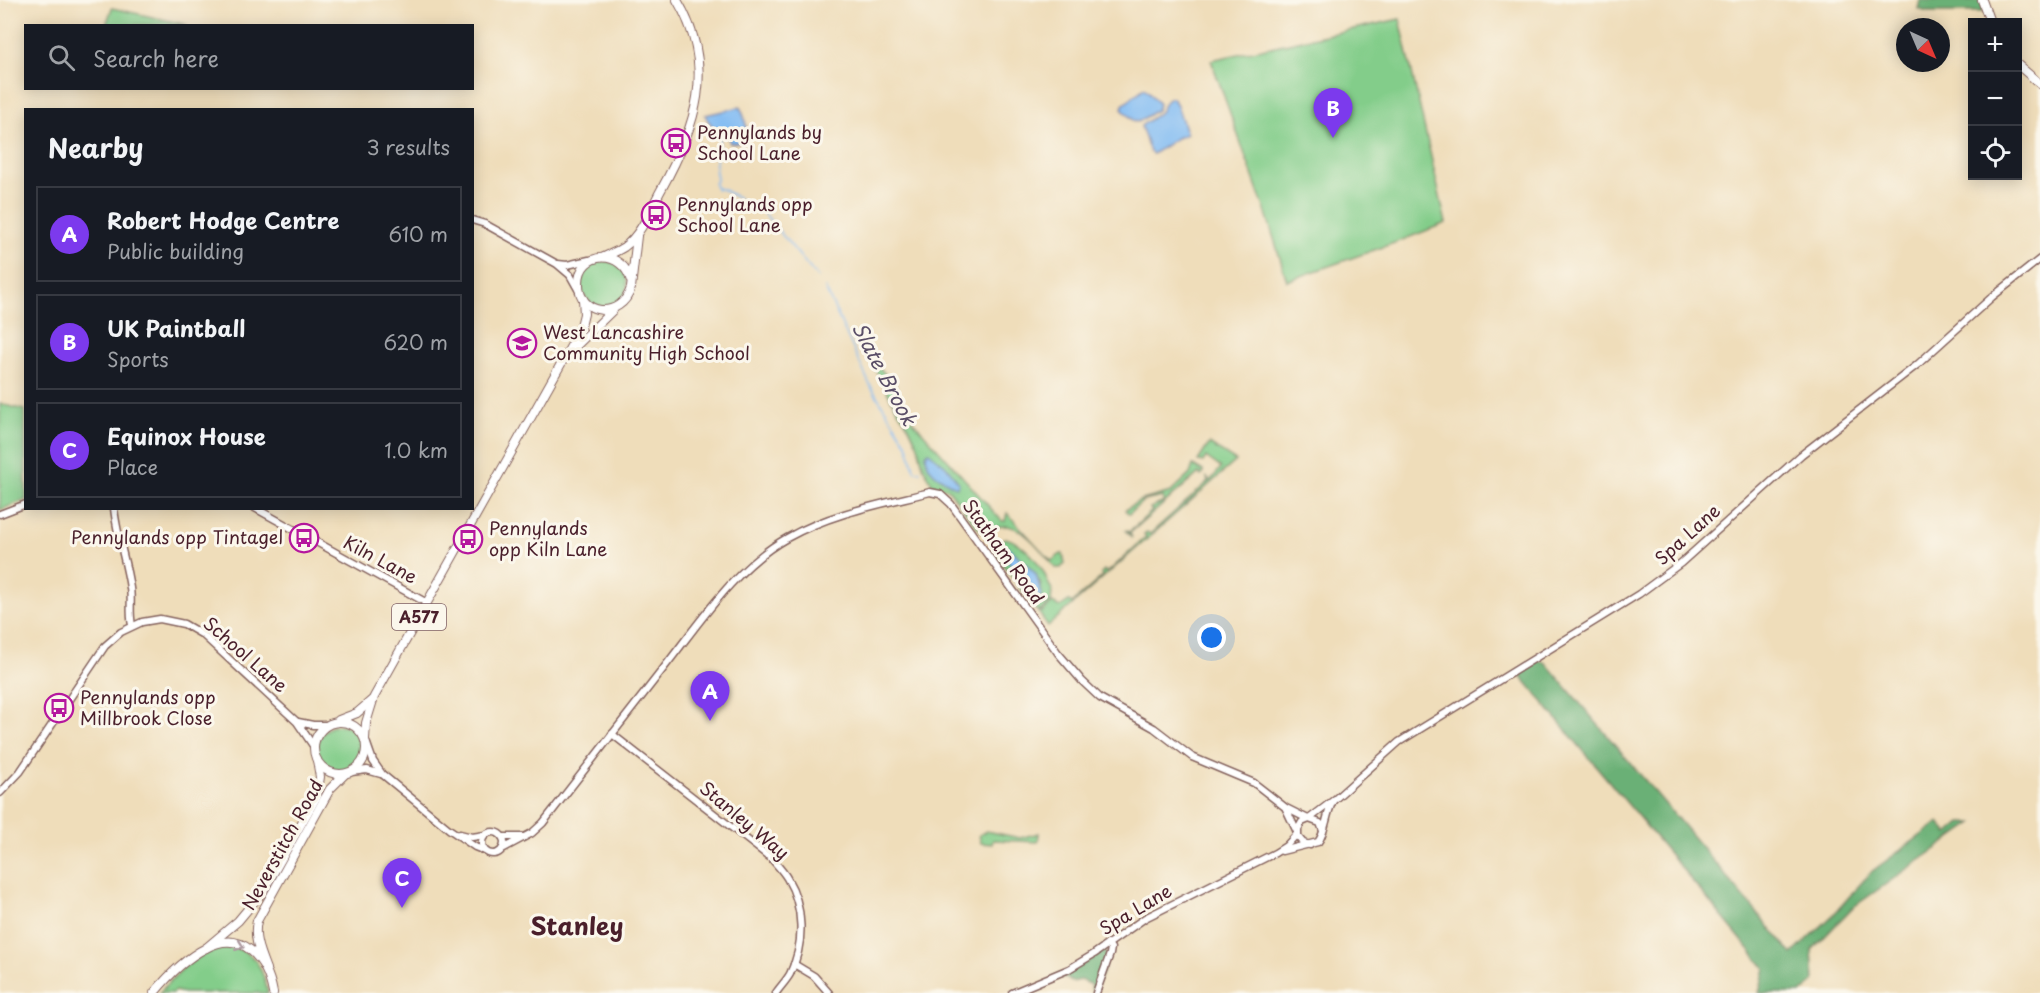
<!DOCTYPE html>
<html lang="en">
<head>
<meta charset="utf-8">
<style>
	:root { --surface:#171b24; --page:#242831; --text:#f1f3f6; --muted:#9ea1a6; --line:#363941; --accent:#7c3aed }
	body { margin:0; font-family:"Playpen Sans",sans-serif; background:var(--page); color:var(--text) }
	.controls { position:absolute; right:18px; top:18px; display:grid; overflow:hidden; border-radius:0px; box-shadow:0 3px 15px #0003 }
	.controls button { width:54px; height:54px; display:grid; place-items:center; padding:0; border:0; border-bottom:2px solid var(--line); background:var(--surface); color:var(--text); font:30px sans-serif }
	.compass { position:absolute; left:1896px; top:18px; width:54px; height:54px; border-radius:50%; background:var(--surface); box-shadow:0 3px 15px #0003; rotate:136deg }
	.you { position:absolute; left:1212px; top:638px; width:21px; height:21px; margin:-15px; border:4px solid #fff; border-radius:50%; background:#1a73e8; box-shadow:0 0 0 9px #1a73e833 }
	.badge { display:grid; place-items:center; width:39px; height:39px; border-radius:50%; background:var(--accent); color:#fff; font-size:20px; font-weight:700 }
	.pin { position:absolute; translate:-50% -50px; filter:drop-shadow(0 2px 3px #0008) }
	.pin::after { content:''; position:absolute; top:32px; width:21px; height:18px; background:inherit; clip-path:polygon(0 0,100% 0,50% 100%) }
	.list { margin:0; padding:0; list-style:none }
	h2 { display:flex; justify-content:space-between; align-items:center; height:78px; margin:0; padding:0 24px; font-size:26px }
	h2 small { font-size:20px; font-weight:400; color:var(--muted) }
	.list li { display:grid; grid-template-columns:39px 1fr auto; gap:18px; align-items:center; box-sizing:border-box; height:96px; margin:0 12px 12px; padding:0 12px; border:2px solid var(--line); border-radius:0px }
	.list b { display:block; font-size:22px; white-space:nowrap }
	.list p { margin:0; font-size:20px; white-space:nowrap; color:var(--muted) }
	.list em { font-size:20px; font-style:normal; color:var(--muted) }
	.icon { flex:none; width:33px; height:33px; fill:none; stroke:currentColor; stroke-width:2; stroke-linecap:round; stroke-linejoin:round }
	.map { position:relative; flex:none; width:2040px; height:993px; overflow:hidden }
	.search { position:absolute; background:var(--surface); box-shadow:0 3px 15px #0003; left:24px; top:24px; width:450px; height:66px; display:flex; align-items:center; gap:15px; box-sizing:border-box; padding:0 21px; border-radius:0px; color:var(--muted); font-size:22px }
	.panel { position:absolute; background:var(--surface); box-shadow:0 3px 15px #0003; left:24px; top:108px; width:450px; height:402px; border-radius:0px }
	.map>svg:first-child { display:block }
</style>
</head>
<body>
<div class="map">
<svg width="2040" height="993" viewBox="0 0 2040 993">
	<rect width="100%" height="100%" fill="#fbf7ec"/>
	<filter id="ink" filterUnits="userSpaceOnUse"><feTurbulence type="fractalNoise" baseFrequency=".0167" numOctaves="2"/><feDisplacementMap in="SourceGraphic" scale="12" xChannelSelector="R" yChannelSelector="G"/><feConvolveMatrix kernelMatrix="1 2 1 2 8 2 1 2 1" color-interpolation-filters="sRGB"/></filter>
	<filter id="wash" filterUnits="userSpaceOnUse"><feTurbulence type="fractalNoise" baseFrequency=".008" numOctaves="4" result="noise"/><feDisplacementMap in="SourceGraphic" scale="24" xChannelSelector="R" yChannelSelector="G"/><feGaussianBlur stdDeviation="1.35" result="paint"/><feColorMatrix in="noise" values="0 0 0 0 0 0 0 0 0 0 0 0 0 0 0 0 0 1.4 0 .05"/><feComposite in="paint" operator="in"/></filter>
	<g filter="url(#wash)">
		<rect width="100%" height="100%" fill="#efddba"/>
		<!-- green -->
		<g fill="#83cd8a" stroke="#66765a" stroke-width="1.5" fill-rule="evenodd">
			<path d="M112 8 188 25H106Z"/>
			<path d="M1400 19 1446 223 1397 242 1287 281 1267 216 1211 60Z"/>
			<circle cx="604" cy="284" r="23"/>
			<path d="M867 354 896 386 895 401 1002 521H1005L1007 513 1051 561 1061 554H1063L1065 563 1061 568H1055C1044 553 1023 525 1004 526 995 526 989 532 980 532L981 530 977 527 948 489 932 484 923 466 918 446 909 427 894 404Z"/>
			<path d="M0 404 25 410 26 500 0 510Z"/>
			<path d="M1209 444 1236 461 1048 626 1038 612H1043L1052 603 1060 607 1069 601 1072 603 1103 576 1101 573 1104 570 1107 573 1146 537 1144 534 1147 532 1150 534 1208 482 1207 478 1210 481 1221 468 1206 457 1203 462 1198 461Z"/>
			<path d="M1193 465 1203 471V474L1201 476 1199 473 1130 533 1132 538 1125 530 1129 532 1152 511 1150 508 1164 502 1163 497 1143 501 1129 514 1125 510 1139 501 1171 492 1190 474Z"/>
			<path d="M1006 538C1021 542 1036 558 1043 571 1047 577 1047 584 1052 589L1051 602 1042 610 1038 611 1035 609 995 553V550L993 549 997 541ZM1000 547 1040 582 1042 595 1040 597H1038L1034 594 1000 549Z"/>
			<circle cx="340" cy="748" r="23"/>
			<path d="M986 831 1020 838 1039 833 1038 842 993 840 992 844 981 843 979 835Z"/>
			<path d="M229 946C256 951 263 969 268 993H184L175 991 172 993H159C177 973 200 948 229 946Z"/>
		</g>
		<!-- forest -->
		<g fill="#6ab076" stroke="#5a6850" stroke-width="1.5">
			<path d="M1920 0H1981L1984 12H1927L1918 9Z"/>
			<path d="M1539 660 1546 663 1792 954 1833 915 1871 872 1939 822 1948 834 1961 823H1973L1852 908 1812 950 1814 982 1801 993H1759L1765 968 1519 674Z"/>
			<path d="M1105 950C1110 965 1099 980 1093 993L1090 984 1081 980 1072 982 1064 977 1054 978 1080 966Z"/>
		</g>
		<!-- water -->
		<g fill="#81bbf3" stroke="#666d8f" stroke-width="1.5">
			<path d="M1144 88 1148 91 1159 104 1157 110 1138 122 1134 121 1122 109 1123 105Z"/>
			<path d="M1170 98H1173C1180 109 1182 123 1187 134L1177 138 1153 154 1150 152 1141 126 1160 112 1166 101Z"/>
			<path d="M740 107C746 119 748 129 744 142L730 143 728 137C717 132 710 126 705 115Z"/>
			<path d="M929 452 946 466 959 483 957 487C951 486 949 483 944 480 933 474 926 467 926 454Z"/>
			<path d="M1003 546 1009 547 1036 574 1042 595 1038 598 1034 594 999 549Z"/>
		</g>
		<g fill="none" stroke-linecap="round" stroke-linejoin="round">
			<!-- stream -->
			<g stroke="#81bbf3" stroke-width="1.5">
				<path d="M717 188 714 184 717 178C712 162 721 149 719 133"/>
				<path d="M716 189H722L764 213 818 278"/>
				<path d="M825 288 870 385 908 446 914 469 915 471H920"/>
			</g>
		</g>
	</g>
	<g filter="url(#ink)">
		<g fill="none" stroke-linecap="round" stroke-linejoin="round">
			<!-- minor casing -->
			<g stroke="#84625d" stroke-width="9">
				<g id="minor">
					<path d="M472 220 485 224 557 264 570 275 579 291"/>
					<path d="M558 264 567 265 589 260"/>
					<path d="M114 508C117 536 126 561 130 588 132 601 129 612 132 625"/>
					<path d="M255 508 427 603"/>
					<path d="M0 514 26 504"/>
					<path d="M298 722 313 725H327"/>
					<path d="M612 734 772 859C777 865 783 871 787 878 804 906 805 944 790 974 786 981 780 987 776 993"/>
					<path d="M367 744 373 761 382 774 449 829 475 847 485 851"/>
					<path d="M351 772 367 770 381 774"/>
					<path d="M0 793 20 772 105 646 121 632 142 622 160 619 184 624 203 635 297 722 314 747"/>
					<path d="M1286 809 1297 832"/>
					<path d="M1309 819 1320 823 1323 831"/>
					<circle cx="493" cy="843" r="11"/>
					<path d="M460 834 472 837 485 835"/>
					<path d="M503 837H523"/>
					<path d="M1310 845 1303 843 1298 837V829L1302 822 1309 819 1334 800 1399 742 1639 594 1681 563 1801 455 1917 365 1992 297 2040 259"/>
					<path d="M504 848 532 833 543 823C583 772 623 720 663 669 700 622 735 567 787 538 831 513 882 504 930 492L940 494 951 504 1058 653 1082 681 1100 698 1154 728 1192 757 1254 783 1286 808 1308 819"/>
					<path d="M1282 851 1318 842C1325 834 1326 815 1332 803"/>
					<path d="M794 964 814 976 829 993"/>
					<path d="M1012 993 1069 969 1094 954 1145 918 1275 853 1286 846 1297 834"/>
					<path d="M1096 993 1110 954 1111 948 1108 944"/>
				</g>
			</g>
			<!-- major casing -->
			<g stroke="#84625d" stroke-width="10">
				<g id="major">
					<path d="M1982 0 1990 22"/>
					<path d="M2018 65 2040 84"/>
					<path d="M604 257C610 254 618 251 624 247 642 234 651 208 661 190 696 127 717 67 677 0"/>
					<path d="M631 281C623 249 579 250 579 283 578 316 621 320 631 288L637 236"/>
					<path d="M574 348 613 310"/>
					<path d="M339 720 357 713 372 700"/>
					<circle cx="340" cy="748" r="26"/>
					<path d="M365 739 366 723 374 697 580 330 584 314 583 299"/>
					<path d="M206 948 238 921 263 891 317 796 320 777 317 760"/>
					<path d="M266 969C260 953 253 938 257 921L330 789 345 774"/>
					<path d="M154 993C168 976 186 958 206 948 243 928 267 960 273 993"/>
				</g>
			</g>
			<!-- minor -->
			<use href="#minor" stroke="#fff" stroke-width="6"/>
			<!-- major -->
			<use href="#major" stroke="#fff" stroke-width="8"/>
		</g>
		<!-- one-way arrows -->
		<defs><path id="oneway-chevron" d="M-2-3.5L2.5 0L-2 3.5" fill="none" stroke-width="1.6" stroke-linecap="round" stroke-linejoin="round" transform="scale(1.5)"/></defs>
		<use stroke="#ae9aa0" href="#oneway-chevron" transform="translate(240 946) rotate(21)"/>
	</g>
	<!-- icons -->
	<defs>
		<g id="bus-ring" transform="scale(1.5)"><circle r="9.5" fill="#fbf7ec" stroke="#b5179e" stroke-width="1.5"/><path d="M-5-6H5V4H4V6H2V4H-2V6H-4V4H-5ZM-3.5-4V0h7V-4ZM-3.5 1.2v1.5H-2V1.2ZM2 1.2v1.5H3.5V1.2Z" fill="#b5179e"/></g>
		<g id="school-ring" transform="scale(1.5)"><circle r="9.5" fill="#fbf7ec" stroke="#b5179e" stroke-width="1.5"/><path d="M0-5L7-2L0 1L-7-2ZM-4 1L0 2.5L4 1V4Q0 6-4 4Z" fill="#b5179e"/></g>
	</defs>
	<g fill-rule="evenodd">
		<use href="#bus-ring" x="676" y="143"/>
		<use href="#bus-ring" x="656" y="215"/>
		<use href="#school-ring" x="522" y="343"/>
		<use href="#bus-ring" x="304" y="538"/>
		<use href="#bus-ring" x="468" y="539"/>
		<use href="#bus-ring" x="59" y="708"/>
	</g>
	<g text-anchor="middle" stroke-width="6" stroke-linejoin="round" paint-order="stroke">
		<!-- shield labels -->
		<rect fill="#fbf7ec" stroke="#7f6065" stroke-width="1.5" x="392" y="604" width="54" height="26" rx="4.5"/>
		<g font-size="16" font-weight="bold" fill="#4a1f2b">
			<text x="419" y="623">A577</text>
		</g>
		<!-- poi labels -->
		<g font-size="18" fill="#4a1f2b" stroke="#fbf7ec" text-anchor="start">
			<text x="697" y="139">Pennylands by<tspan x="697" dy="21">School Lane</tspan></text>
			<text x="677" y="211">Pennylands opp<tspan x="677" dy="21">School Lane</tspan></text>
			<text x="543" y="339">West Lancashire<tspan x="543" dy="21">Community High School</tspan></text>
			<text x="489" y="535">Pennylands<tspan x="489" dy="21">opp Kiln Lane</tspan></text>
			<text x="283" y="544" text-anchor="end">Pennylands opp Tintagel</text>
			<text x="80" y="704">Pennylands opp<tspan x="80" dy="21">Millbrook Close</tspan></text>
		</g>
		<!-- street labels -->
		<g font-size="18" fill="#4a1f2b" stroke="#fbf7ec">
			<text transform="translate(1688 535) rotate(-42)" y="6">Spa Lane</text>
			<text transform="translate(1003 552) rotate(54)" y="6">Statham Road</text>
			<text transform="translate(380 560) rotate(28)" y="6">Kiln Lane</text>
			<text transform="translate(245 655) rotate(41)" y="6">School Lane</text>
			<text transform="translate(744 821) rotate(40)" y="6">Stanley Way</text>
			<text transform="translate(283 845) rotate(-61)" y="6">Neverstitch Road</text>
			<text transform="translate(1136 910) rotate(-31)" y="6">Spa Lane</text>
		</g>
		<!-- water labels -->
		<g font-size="20" font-style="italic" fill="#5a4e67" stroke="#fbf7ec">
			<text transform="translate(884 374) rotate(62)" y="7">Slate Brook</text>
		</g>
		<!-- district labels -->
		<g font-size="24" font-weight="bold" fill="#4a1f2b" stroke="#fbf7ec">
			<text x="577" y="935">Stanley</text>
		</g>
	</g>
</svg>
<div class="controls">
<button>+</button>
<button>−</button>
<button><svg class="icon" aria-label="locate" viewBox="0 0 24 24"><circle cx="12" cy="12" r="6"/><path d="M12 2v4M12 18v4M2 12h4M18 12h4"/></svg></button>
</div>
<svg class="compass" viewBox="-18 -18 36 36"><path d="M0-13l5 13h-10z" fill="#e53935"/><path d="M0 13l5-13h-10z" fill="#9ea1a6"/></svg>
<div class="you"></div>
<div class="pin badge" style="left:710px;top:721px">A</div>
<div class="pin badge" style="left:1333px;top:138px">B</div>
<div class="pin badge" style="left:402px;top:908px">C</div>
<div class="search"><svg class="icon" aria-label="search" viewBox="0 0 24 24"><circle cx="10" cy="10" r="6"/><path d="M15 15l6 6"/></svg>Search here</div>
<section class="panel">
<h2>Nearby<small>3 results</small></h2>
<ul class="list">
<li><span class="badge">A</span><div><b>Robert Hodge Centre</b><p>Public building</p></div><em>610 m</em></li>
<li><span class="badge">B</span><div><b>UK Paintball</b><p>Sports</p></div><em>620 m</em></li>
<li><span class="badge">C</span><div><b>Equinox House</b><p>Place</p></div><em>1.0 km</em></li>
</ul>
</section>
</div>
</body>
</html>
